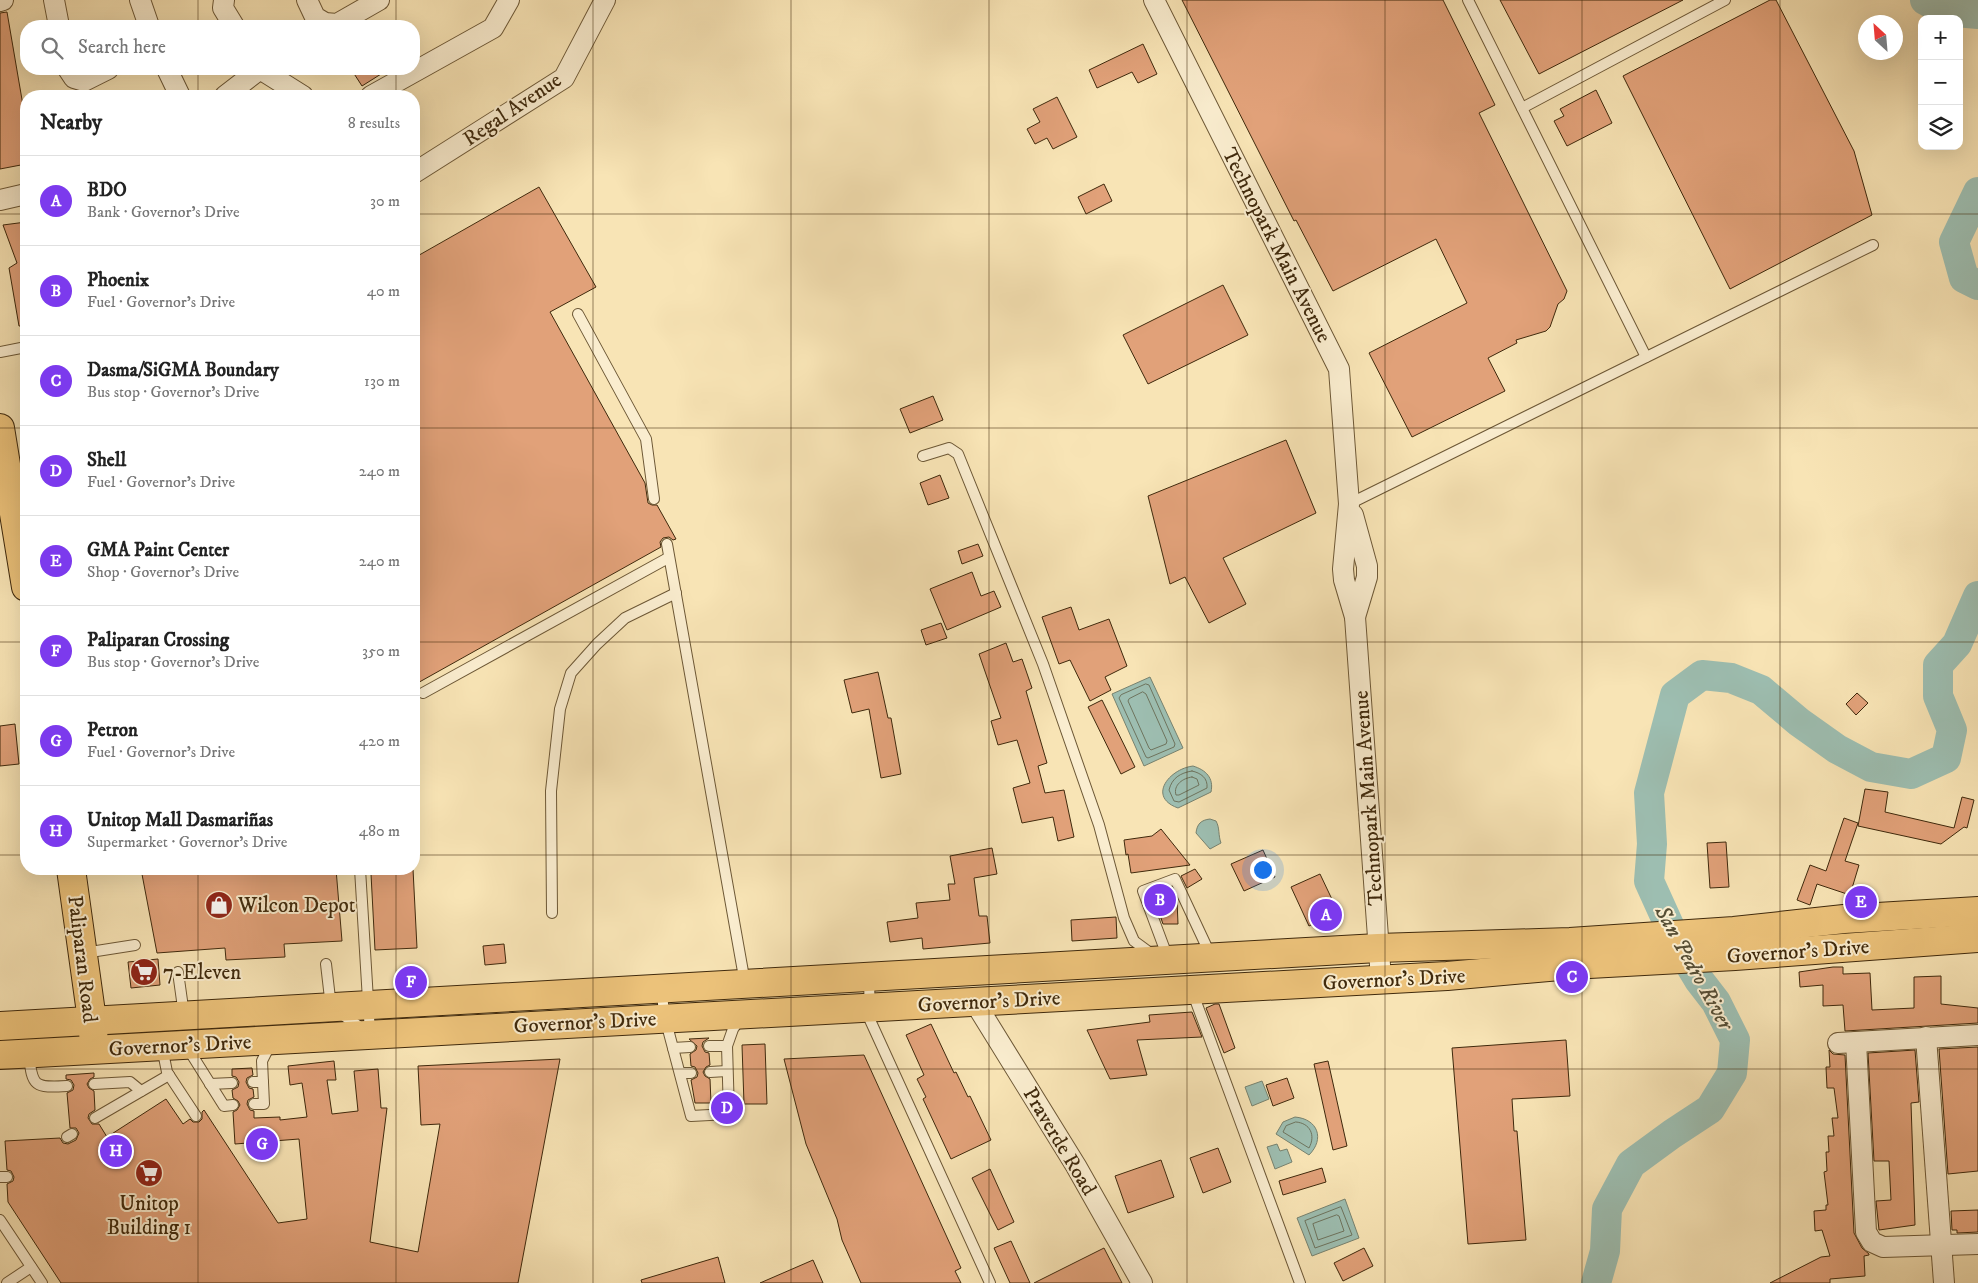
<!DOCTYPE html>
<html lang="en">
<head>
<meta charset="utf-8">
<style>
	:root { --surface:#fff; --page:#f6f6f6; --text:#222; --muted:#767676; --line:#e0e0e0; --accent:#7c3aed }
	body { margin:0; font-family:"IM FELL DW Pica",serif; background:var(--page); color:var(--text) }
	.controls { position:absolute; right:15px; top:15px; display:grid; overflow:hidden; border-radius:10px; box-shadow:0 5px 20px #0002 }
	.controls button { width:45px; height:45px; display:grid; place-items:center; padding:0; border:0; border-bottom:1px solid var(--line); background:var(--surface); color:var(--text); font:25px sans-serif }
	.compass { position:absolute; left:1858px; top:15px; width:45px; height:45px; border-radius:50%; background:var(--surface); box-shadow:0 5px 20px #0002; rotate:334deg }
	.you { position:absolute; left:1262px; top:869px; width:18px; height:18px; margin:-12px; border:4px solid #fff; border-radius:50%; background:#1a73e8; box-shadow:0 0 0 8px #1a73e833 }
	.badge { display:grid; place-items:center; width:32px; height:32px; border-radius:50%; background:var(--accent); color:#fff; font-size:16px; font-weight:700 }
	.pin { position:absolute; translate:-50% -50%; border:2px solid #fff; box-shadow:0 1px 5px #0006 }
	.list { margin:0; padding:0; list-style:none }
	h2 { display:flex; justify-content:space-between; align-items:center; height:65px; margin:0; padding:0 20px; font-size:21px }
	h2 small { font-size:16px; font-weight:400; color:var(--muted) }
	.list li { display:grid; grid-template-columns:32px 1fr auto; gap:15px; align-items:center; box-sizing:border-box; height:90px; padding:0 20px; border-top:1px solid var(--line) }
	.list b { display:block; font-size:19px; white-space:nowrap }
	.list p { margin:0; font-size:16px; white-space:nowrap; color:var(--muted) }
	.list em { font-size:16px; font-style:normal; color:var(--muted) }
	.icon { flex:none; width:28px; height:28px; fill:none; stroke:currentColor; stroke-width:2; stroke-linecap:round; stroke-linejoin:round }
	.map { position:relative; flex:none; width:1978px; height:1283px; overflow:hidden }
	.search { position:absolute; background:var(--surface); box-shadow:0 5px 20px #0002; left:20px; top:20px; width:400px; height:55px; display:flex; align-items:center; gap:12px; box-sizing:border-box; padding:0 18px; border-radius:20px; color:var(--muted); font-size:19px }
	.panel { position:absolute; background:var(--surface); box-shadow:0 5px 20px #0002; left:20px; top:90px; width:400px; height:785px; border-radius:20px }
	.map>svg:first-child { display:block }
</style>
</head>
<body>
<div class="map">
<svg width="1978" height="1283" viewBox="0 0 1978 1283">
	<rect width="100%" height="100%" fill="#f8e4b5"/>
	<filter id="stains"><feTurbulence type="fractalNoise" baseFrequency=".004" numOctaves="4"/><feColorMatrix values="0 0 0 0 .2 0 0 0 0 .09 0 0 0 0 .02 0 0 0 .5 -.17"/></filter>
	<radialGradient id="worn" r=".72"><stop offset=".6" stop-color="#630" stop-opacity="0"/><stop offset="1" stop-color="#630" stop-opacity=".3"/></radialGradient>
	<!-- water -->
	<g fill="#9dbeb1" stroke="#77826f">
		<path d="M1150 677 1183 748 1144 766 1112 694Z"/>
		<path d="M1193 766C1206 770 1214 778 1211 792L1178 808C1147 797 1169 769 1193 766Z"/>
		<path d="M1210 819 1216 821C1220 828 1218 835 1221 843L1210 849 1196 833C1197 824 1201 820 1210 819Z"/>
		<path d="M1262 1081 1269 1099 1252 1106 1245 1087Z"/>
		<path d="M1295 1117C1318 1119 1325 1139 1309 1155L1276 1134 1283 1122Z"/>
		<path d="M1277 1144 1280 1151 1287 1149 1292 1162 1275 1169 1267 1147Z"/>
		<path d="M1345 1199 1359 1238 1312 1256 1297 1218Z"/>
	</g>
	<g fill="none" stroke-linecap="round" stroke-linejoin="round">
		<!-- shore -->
		<g stroke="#6e745e" stroke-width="1">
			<path d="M1146 684 1149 685 1175 744 1174 747 1148 758 1146 757 1119 698 1121 695Z"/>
			<path d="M1143 692 1146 694 1167 741 1166 744 1151 750 1149 748 1128 701 1129 699Z"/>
			<path d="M1192 771C1201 773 1208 778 1207 788L1179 802 1174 801 1169 790C1172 778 1180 773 1192 771Z"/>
			<path d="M1192 777 1197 779 1199 785 1179 795H1176C1173 785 1183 778 1192 777Z"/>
			<path d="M1296 1122C1310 1123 1316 1135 1309 1148L1283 1132 1286 1126Z"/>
			<path d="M1341 1207 1352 1235 1315 1248 1305 1221Z"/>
			<path d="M1337 1215 1339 1216 1344 1231 1318 1240 1313 1224Z"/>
		</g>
		<!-- river -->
		<g stroke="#9dbeb1" stroke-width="30">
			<path d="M1925 0 1945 11 1978 14"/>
			<path d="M1978 192 1954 242 1964 278 1978 285"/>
			<path d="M1596 1283 1605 1251 1607 1209 1631 1164 1672 1134 1710 1109 1732 1073 1735 1040 1716 1002 1699 980 1678 945 1649 881 1652 844 1649 793 1675 695 1702 675 1731 678 1761 690 1799 722 1837 749 1871 767 1911 774 1946 758 1952 730 1938 696V665L1957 644 1978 596"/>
		</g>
	</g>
	<!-- building -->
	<g fill="#e1a179" stroke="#3f290c">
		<path d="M1182 0H1443L1495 105 1479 113 1567 291 1564 299 1558 304 1550 327 1546 331 1516 340 1517 343 1488 358 1505 391 1412 437 1369 353 1467 303 1436 239 1333 291 1296 220 1294 221Z"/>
		<path d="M1500 0H1683L1539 74Z"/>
		<path d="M1770 0H1776L1854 151 1872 215 1730 289 1623 76Z"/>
		<path d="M7 12 26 123V164L0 169V13Z"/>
		<path d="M1143 44 1157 74 1138 83 1132 72 1097 88 1089 70Z"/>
		<path d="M351 69H389L362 86Z"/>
		<path d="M1596 90 1612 123 1567 146 1554 121 1564 116 1560 109Z"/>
		<path d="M1057 97 1077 137 1053 149 1047 138 1035 144 1027 129 1040 122 1033 109Z"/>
		<path d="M1104 184 1112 201 1086 214 1078 197Z"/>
		<path d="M539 187 596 287 550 312 645 483 648 503 652 505H657L676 539 673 540 669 537 663 538 660 542 661 547 414 685V258Z"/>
		<path d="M26 222V326H19L9 268 17 263 3 225Z"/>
		<path d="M1223 285 1248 335 1148 384 1123 335Z"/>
		<path d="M933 396 943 420 910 433 900 409Z"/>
		<path d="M1286 440 1316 513 1223 558 1246 604 1209 623 1185 577 1170 584 1148 496Z"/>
		<path d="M940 475 949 498 928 505 920 483Z"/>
		<path d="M978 544 983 556 962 564 958 551Z"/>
		<path d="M972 572 981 596 994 591 1001 607 947 630 930 589Z"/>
		<path d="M1071 607 1079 630 1109 619 1127 666 1105 677 1111 690 1090 701 1070 660 1059 664 1042 617Z"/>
		<path d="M941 623 947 638 926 645 921 630Z"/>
		<path d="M1006 643 1013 662 1022 659 1032 688 1026 691 1047 763 1038 766 1045 793 1064 790 1074 837 1058 841 1053 817 1022 823 1013 788 1030 783 1017 740 998 745 991 721 1001 718 979 654Z"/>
		<path d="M878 672 888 718H891L901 774 881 778 869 709 852 713 844 680Z"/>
		<path d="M1857 693 1868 703 1856 715 1846 704Z"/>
		<path d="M1102 700 1135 767 1121 774 1088 707Z"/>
		<path d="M15 724 19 764 0 766V726Z"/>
		<path d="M1865 789 1888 792 1885 812 1954 828 1962 797 1974 800 1967 828 1964 827 1941 844 1858 826Z"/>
		<path d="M1844 818 1858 823 1845 861 1859 865 1850 895 1817 884 1810 905 1797 900 1810 865 1826 871Z"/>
		<path d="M1161 829 1190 865 1131 873 1128 854 1126 855 1124 840 1152 836Z"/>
		<path d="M1726 842 1729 887 1710 888 1707 843Z"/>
		<path d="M992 848 997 874 974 878 979 916H987L990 943 923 949 922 938 890 942 887 922 918 918 916 903 950 900 948 884H955L950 856Z"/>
		<path d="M1263 850 1275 877 1244 891 1231 864Z"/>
		<path d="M141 869H336L342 941 284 944 285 957 226 960 225 948 157 953Z"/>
		<path d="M391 869H413L417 948 375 950 371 874 392 873Z"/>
		<path d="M1195 869 1202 879 1187 888 1181 876Z"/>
		<path d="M1320 874 1338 912 1309 926 1291 887Z"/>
		<path d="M1171 888 1177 900 1178 924H1163L1153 895Z"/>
		<path d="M1116 917 1117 938 1072 941 1071 920Z"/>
		<path d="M504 944 506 963 485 965 483 946Z"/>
		<path d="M158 959 160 985 131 988 128 962Z"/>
		<path d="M1833 967H1843V974L1870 973 1872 1010 1914 1008V977L1941 976V1004L1978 1008V1023L1845 1031 1843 1005 1823 1006V985L1800 987 1799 972Z"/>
		<path d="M1215 1004H1219L1235 1048 1224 1053 1206 1008Z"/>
		<path d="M1192 1012 1202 1037 1137 1040 1147 1075 1110 1079 1087 1030 1150 1022 1149 1015Z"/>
		<path d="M931 1024 954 1073 956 1072 968 1097 970 1096 991 1140 951 1159 923 1099 926 1097 917 1079 924 1075 906 1035Z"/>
		<path d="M709 1038 703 1042 702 1046 705 1052 709 1053 710 1065 706 1067 703 1072 705 1076 710 1079 711 1103H695L691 1080 697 1077 698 1073 695 1067 691 1066 690 1054 696 1050 697 1046 689 1039Z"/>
		<path d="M1566 1040 1570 1096 1512 1099 1514 1131H1517L1526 1240 1468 1244 1452 1048Z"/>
		<path d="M765 1044 767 1104H744L742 1045Z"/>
		<path d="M1978 1047V1171L1948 1174 1939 1049Z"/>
		<path d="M1829 1050 1833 1054 1845 1055 1854 1233 1862 1248 1869 1254V1255L1864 1256 1865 1276 1830 1279V1283H1770L1821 1257 1830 1256 1822 1230 1815 1231 1814 1211 1826 1210V1205H1828L1824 1172 1827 1171 1826 1152H1829L1828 1136H1834L1832 1118H1838L1834 1088H1827L1826 1067H1830Z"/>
		<path d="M1915 1050 1919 1102 1911 1103 1915 1225 1879 1230 1876 1201 1891 1200 1889 1161H1874L1868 1053Z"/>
		<path d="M864 1055 961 1268 955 1271 961 1283H861L842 1240 837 1219 806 1144 784 1059Z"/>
		<path d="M560 1059 518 1283H61L8 1202 7 1184 13 1181 14 1177 11 1171 7 1170 5 1141 60 1138 63 1143 68 1144 76 1140 79 1133 76 1128H70L67 1093 73 1090 74 1085 71 1080 66 1079V1075L94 1073V1077L90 1079 87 1084 89 1088 94 1091 95 1110 89 1114 88 1118 92 1124H99L107 1137 166 1099 183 1124 190 1119 193 1122H199L202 1119V1112L204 1110 278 1223 307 1219 299 1139 235 1144 233 1112 237 1110 240 1105 238 1101 233 1098 232 1090 238 1087 239 1082 236 1077 232 1076V1069L252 1068 253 1075 247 1078 246 1082 249 1088 253 1089 254 1097 248 1100 247 1104 250 1110 254 1111V1118L280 1117V1120L307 1117 302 1083 290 1085 288 1066 334 1061 336 1080H327L332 1114 358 1111 354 1071 378 1069 381 1108H387L370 1242 418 1252 440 1124 421 1125 418 1066Z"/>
		<path d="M1328 1061 1347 1146 1333 1150 1314 1064Z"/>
		<path d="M1287 1078 1294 1098 1273 1106 1266 1085Z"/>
		<path d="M1218 1148 1231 1182 1203 1193 1190 1158Z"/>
		<path d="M1161 1160 1174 1197 1128 1213 1115 1176Z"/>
		<path d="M1322 1168 1326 1182 1283 1195 1279 1181Z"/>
		<path d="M990 1169 1014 1222 998 1230 972 1178Z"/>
		<path d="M1978 1210V1232L1957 1233V1230H1952L1951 1211Z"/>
		<path d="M1011 1241 1030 1283H1010L994 1248Z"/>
		<path d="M1104 1248 1122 1283H1034Z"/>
		<path d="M1364 1248 1373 1266 1343 1281 1334 1263Z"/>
		<path d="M718 1257 725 1283H642L641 1280Z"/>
		<path d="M813 1260 823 1283H760Z"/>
	</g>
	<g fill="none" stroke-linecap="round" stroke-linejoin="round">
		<!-- service casing -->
		<g stroke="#6d5836" stroke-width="12">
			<g id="service">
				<path d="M1468 0 1646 357"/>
				<path d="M1522 108 1725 0"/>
				<path d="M578 314 646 439 654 499"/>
				<path d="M0 352 26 347"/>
				<path d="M923 456 949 448 958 454 1043 664 1099 825 1124 918 1134 941 1153 955"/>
				<path d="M1349 504 1873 245"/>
				<path d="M667 544 745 983"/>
				<path d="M423 693 668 558"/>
				<path d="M360 869 370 1033"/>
				<path d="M552 913 551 791 560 709 571 673 597 644 625 618 676 593"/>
				<path d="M84 953 135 945"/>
				<path d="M1168 958 1143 891 1175 879 1211 956"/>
				<path d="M326 964 331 1007 363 1029"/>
				<path d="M178 972 184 1015"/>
				<path d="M869 978 870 1020 990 1283"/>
				<path d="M661 989 665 1018 691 1116 729 1114 727 1046 733 1029 740 1019"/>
				<path d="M1192 991 1300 1283"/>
				<path d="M709 1046H727"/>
				<path d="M162 1047 167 1072 196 1116"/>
				<path d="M187 1047 224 1106 233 1105"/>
				<path d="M673 1048 690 1047"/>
				<path d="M29 1055C32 1087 35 1088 67 1086"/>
				<path d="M710 1072 727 1071"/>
				<path d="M680 1073H691"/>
				<path d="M253 1082H263"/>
				<path d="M94 1084 130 1082 141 1091"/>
				<path d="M210 1084 232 1083"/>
				<path d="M254 1104H264L262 1061 271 1043"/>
				<path d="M95 1118 169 1075"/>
				<path d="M67 1137 72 1134"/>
				<path d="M0 1177H7"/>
				<path d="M0 1220 42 1283"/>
				<path d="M7 1283 31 1267"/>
			</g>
		</g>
		<!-- minor casing -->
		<g stroke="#6d5836" stroke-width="22">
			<g id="minor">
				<path d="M54 0 59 26"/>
				<path d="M140 0 149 26"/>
				<path d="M224 0 223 8 234 26"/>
				<path d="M307 0 315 17 325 23 337 24 379 0"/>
				<path d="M1154 0 1339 369 1349 504 1343 569 1344 580 1355 617 1381 979"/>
				<path d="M0 1 3 0"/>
				<path d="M68 69 74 78 84 81 108 69"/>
				<path d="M167 69 180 96"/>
				<path d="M260 69 303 96"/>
				<path d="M225 96 260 69"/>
				<path d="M371 96 493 28 509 0"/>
				<path d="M414 173 564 78 605 0"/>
				<path d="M0 200 26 194"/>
				<path d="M1353 515 1367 566V577L1355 617"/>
				<path d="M974 1001 1076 1166 1142 1283"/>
				<path d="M1926 1037 1944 1283"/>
				<path d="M1856 1042 1866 1232 1872 1242 1883 1247 1978 1244"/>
				<path d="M1838 1043 1978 1035"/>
			</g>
		</g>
		<!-- primary casing -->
		<g stroke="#3f290c" stroke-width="30">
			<g id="primary">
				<path d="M0 428 26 587"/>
				<path d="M71 869 92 1020 94 1043"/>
			</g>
		</g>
		<!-- trunk casing -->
		<g stroke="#3f290c" stroke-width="30">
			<g id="trunk">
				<path d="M0 1026 1378 948 1570 942 1734 931 1844 919 1978 911"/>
				<path d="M0 1055 1447 976 1571 965 1735 956 1978 938"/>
			</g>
		</g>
		<!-- service -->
		<use href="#service" stroke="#faedcf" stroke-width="10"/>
		<!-- minor -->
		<use href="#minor" stroke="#faedcf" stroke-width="20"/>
		<!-- primary -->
		<use href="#primary" stroke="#ecc27a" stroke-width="28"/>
		<!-- trunk -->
		<use href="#trunk" stroke="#ecc27a" stroke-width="28"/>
	</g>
	<!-- grid -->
	<path fill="none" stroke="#3f290c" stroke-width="1" stroke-opacity="0.55" d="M198 0V26M396 0V26M593 0V1283M791 0V1283M989 0V1283M1187 0V1283M1385 0V1283M1582 0V1283M1780 0V1283M198 69V96M396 69V96M0 214H26M414 214H1978M0 428H26M414 428H1978M0 642H26M414 642H1978M0 855H26M414 855H1978M198 869V1283M396 869V1283M0 1069H1978"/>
	<!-- icons -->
	<defs>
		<g id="shop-disc" transform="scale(1.4375)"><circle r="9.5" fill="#8f2418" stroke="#faedcf"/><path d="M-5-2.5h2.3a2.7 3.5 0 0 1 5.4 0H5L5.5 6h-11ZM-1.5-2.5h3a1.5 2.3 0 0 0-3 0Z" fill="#fff"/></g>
		<g id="supermarket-disc" transform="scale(1.4375)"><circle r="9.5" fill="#8f2418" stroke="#faedcf"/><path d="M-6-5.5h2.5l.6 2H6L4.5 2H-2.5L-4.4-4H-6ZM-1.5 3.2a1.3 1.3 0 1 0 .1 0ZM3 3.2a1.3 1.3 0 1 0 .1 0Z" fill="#fff"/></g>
	</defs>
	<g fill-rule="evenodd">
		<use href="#shop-disc" x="219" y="905"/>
		<use href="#supermarket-disc" x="144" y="972"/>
		<use href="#supermarket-disc" x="149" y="1173"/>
	</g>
	<g text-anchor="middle" stroke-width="4" stroke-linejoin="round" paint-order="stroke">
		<!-- street labels -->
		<g font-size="21" fill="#3f290c" stroke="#faedcf">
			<text transform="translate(512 109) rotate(-34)" y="7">Regal Avenue</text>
			<text transform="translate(1277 245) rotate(63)" y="7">Technopark Main Avenue</text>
			<text transform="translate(1368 798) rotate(-94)" y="7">Technopark Main Avenue</text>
			<text transform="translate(1798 951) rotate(-4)" y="7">Governor's Drive</text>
			<text transform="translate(83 959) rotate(83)" y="7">Paliparan Road</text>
			<text transform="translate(1394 979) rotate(-3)" y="7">Governor's Drive</text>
			<text transform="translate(989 1001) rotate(-3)" y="7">Governor's Drive</text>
			<text transform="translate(585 1022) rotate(-3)" y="7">Governor's Drive</text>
			<text transform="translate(180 1045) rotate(-3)" y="7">Governor's Drive</text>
			<text transform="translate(1060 1141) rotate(59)" y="7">Praverde Road</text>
		</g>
		<!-- poi labels -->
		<g font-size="21" fill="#3f290c" stroke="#faedcf" text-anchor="start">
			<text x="238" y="912">Wilcon Depot</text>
			<text x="163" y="979">7-Eleven</text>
			<text x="149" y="1210" text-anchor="middle">Unitop<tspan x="149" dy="24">Building 1</tspan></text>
		</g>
		<!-- water labels -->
		<g font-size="22" font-style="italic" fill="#564e35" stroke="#faedcf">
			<text transform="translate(1695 967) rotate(61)" y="8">San Pedro River</text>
		</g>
	</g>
	<rect width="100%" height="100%" filter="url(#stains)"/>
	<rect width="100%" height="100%" fill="url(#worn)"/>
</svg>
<div class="controls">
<button>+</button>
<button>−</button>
<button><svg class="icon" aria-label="layers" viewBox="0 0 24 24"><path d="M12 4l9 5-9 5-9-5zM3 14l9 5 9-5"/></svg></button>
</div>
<svg class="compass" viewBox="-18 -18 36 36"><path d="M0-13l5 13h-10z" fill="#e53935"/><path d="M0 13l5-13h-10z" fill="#767676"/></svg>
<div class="you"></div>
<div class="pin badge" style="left:1326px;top:915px">A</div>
<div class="pin badge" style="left:1160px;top:900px">B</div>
<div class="pin badge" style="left:1572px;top:977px">C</div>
<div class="pin badge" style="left:727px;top:1108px">D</div>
<div class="pin badge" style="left:1861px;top:902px">E</div>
<div class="pin badge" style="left:411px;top:982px">F</div>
<div class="pin badge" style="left:262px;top:1144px">G</div>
<div class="pin badge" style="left:116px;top:1151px">H</div>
<div class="search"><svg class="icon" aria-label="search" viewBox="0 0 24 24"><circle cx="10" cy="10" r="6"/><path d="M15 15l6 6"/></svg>Search here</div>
<section class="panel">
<h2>Nearby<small>8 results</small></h2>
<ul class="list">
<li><span class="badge">A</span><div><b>BDO</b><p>Bank · Governor's Drive</p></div><em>30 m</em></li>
<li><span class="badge">B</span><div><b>Phoenix</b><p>Fuel · Governor's Drive</p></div><em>40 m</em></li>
<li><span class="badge">C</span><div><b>Dasma/SiGMA Boundary</b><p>Bus stop · Governor's Drive</p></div><em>130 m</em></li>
<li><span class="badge">D</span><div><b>Shell</b><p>Fuel · Governor's Drive</p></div><em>240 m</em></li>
<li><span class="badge">E</span><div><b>GMA Paint Center</b><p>Shop · Governor's Drive</p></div><em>240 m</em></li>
<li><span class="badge">F</span><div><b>Paliparan Crossing</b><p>Bus stop · Governor's Drive</p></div><em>350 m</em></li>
<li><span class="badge">G</span><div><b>Petron</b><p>Fuel · Governor's Drive</p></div><em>420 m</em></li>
<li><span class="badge">H</span><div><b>Unitop Mall Dasmariñas</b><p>Supermarket · Governor's Drive</p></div><em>480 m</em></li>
</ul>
</section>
</div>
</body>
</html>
